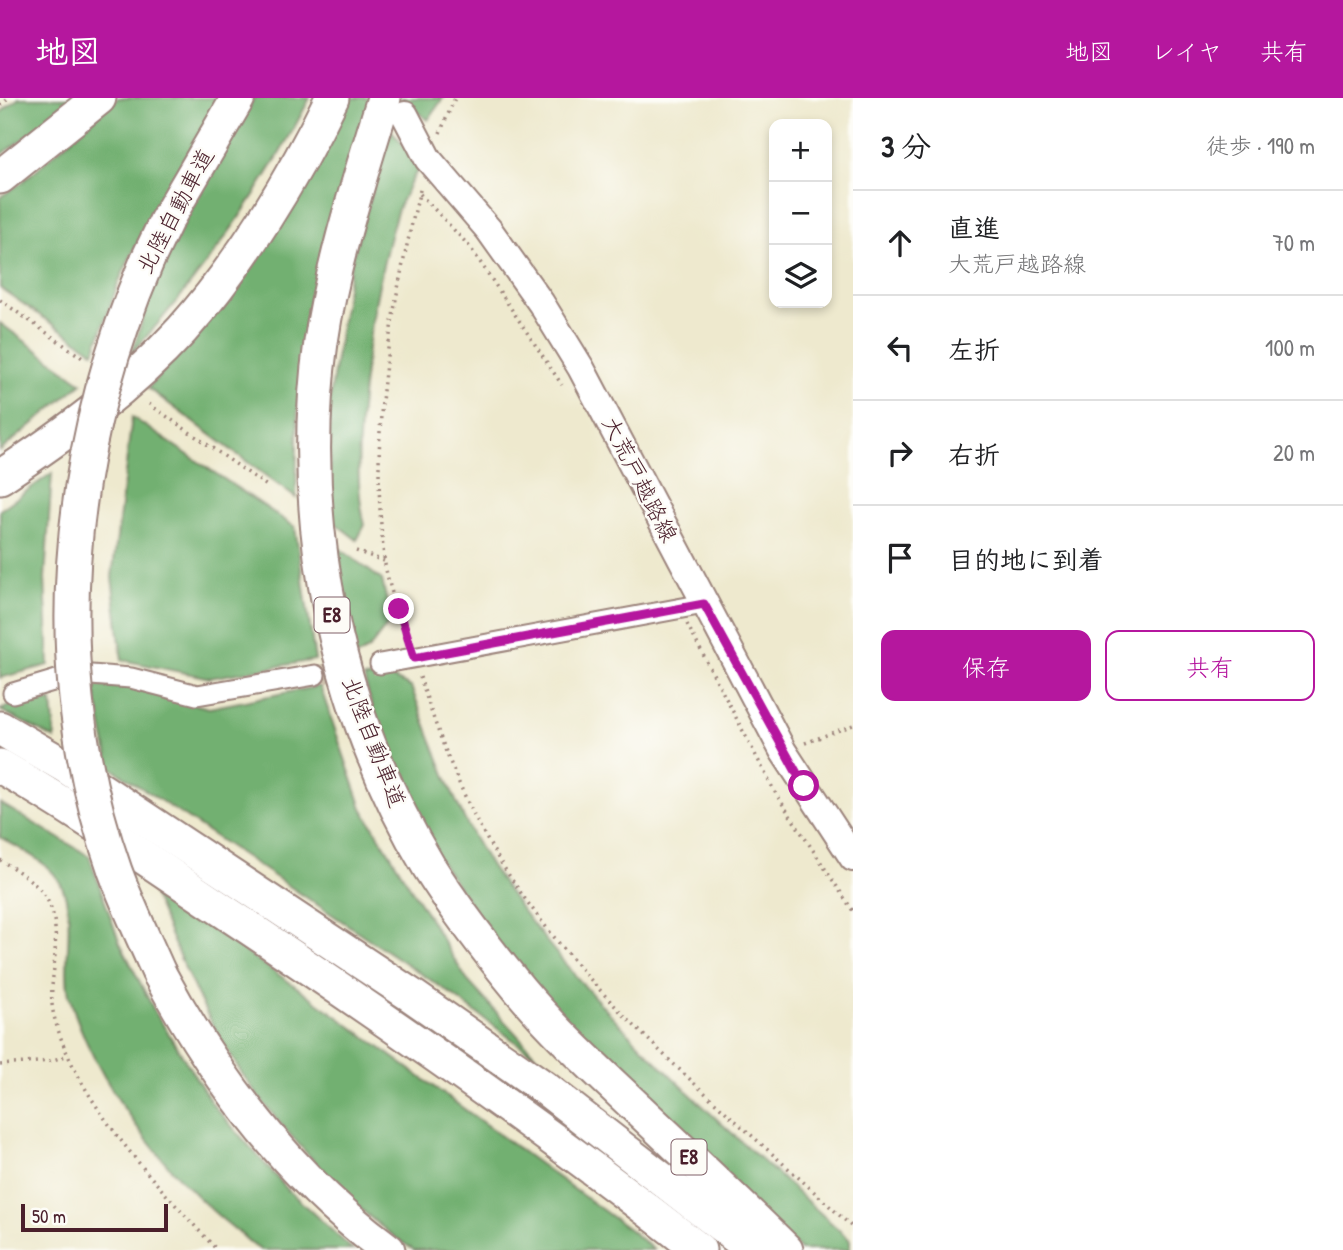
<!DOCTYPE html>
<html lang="ja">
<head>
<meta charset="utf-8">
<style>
	:root { --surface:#fff; --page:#f2f2f2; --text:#202124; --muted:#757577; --line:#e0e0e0; --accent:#b5179e }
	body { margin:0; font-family:"Patrick Hand","Klee One",sans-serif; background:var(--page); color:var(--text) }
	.controls { position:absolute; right:21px; top:21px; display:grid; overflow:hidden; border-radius:14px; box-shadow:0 4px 10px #0003 }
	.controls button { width:63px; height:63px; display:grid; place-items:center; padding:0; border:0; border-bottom:2px solid var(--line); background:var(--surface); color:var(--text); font:35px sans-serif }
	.scale { position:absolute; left:21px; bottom:18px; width:147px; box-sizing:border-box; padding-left:7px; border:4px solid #4a1f2b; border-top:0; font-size:19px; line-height:24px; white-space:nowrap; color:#4a1f2b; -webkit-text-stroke:5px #fdfcf7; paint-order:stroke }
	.stop { position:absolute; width:21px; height:21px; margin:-16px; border:5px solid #b5179e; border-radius:50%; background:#fff }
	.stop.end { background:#b5179e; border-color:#fff; box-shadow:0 2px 7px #0008 }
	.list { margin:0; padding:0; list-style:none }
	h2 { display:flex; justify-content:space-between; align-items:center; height:91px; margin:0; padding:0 28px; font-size:30px }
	h2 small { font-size:23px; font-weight:400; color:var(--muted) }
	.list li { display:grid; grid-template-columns:46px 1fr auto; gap:21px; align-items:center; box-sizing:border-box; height:105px; padding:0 28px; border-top:2px solid var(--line) }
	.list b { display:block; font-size:26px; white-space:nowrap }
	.list p { margin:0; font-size:23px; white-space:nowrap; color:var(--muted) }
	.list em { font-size:23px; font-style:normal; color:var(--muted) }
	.actions { display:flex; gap:14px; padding:21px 28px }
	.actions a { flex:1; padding:16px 0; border:2px solid var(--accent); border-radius:14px; text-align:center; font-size:24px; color:var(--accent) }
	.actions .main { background:var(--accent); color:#fff }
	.icon { flex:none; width:38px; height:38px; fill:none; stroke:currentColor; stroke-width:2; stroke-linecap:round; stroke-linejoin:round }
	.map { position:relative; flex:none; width:853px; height:1152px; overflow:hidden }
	header { display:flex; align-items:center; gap:42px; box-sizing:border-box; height:98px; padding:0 35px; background:var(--accent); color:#fff }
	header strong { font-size:33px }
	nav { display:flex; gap:38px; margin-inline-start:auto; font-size:24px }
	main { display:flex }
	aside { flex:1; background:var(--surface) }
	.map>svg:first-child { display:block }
</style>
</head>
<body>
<header>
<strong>地図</strong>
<nav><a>地図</a><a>レイヤ</a><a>共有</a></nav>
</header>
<main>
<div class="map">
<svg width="853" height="1152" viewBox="0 0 853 1152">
	<rect width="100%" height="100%" fill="#fdfcf7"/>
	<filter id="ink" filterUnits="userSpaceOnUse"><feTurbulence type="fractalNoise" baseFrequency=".0143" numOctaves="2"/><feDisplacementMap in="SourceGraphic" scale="14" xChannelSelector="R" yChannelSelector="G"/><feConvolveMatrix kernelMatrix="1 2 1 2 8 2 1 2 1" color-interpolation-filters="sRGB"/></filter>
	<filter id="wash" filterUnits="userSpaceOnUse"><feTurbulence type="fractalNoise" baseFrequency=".00686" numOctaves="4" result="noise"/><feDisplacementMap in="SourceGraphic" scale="28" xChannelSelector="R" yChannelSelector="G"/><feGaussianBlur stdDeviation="1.57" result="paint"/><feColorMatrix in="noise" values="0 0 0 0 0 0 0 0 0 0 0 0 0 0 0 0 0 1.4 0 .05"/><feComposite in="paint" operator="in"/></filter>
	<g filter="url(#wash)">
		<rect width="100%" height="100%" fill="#eee9ce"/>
		<!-- forest -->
		<g fill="#72b071" stroke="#5e684e" stroke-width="2">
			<path d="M19 0H77L0 58V15Z"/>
			<path d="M118 0H220L145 129 119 183 94 254 0 190V99L20 86Z"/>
			<path d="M254 0H310C263 92 202 178 132 255L148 205 176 139Z"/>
			<path d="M350 0H371L306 239 298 302 296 400 148 290 206 226 292 111Z"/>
			<path d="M401 0H443L428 22Z"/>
			<path d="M391 32 412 57 418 71C411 85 402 99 397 114 374 185 346 356 365 427L357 442 331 422 329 306 351 164Z"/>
			<path d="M0 225 82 285 0 353Z"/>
			<path d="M132 319 295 429 315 562 210 580 122 562 112 479Z"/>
			<path d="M52 375 45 480 49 567 0 580V412Z"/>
			<path d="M339 450 382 482 391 522 369 551 356 559 341 503Z"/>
			<path d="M388 578 411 589C435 648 455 714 491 768 587 913 723 1026 850 1142V1152H800L529 888 438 760 378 630 364 580Z"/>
			<path d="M94 588 128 589 209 610 320 588 362 710 467 882 540 962 444 891 110 669Z"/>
			<path d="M52 603 55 641 0 612 18 604Z"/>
			<path d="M0 705 89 758 119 843 155 914 213 1007 288 1092 353 1152C334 1152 277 1152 262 1152 254 1150 244 1138 237 1133 166 1078 94 984 69 897 66 883 67 864 68 849 72 779 58 772 0 739Z"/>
			<path d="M150 789 301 892 630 1132 654 1152H414C377 1129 343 1096 314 1063 285 1032 256 999 234 963 199 908 175 849 150 789Z"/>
		</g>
	</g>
	<g filter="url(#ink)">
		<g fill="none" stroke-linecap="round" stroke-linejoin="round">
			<!-- minor-tunnel -->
			<path stroke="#cdc1ad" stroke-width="19" stroke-dasharray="19 10" stroke-linecap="butt" d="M315 577 380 566"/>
			<!-- minor casing -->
			<g stroke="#9c847c" stroke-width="23">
				<g id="minor">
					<path d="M380 566 704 506"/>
					<path d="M13 595 70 578 91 577 131 580 197 597 315 577"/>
				</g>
			</g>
			<!-- secondary casing -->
			<g stroke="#9c847c" stroke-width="30">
				<path id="secondary" d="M405 17 428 61 489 132 541 205 581 270 783 653 853 760"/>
			</g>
			<!-- motorway casing -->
			<g stroke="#9c847c" stroke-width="37">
				<g id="motorway">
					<path d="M384 0C360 80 333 161 321 244 296 423 336 614 429 769 456 812 487 852 520 892 555 934 597 972 637 1010 687 1057 737 1104 786 1152"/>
					<path d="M0 79 99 0"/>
					<path d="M147 163 166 123 238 0"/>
					<path d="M0 379C64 337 130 289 182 232 241 166 294 79 332 0"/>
					<path d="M0 630 65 668 411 897 546 991 753 1152"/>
					<path d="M0 668C85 717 166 775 248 829 402 932 553 1037 699 1152"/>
					<path d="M159 875C216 981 290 1080 388 1152"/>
				</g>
			</g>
			<!-- path -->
			<g stroke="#9c847c" stroke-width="3.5" stroke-dasharray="2 5" stroke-linecap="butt">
				<path d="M0 7 9 0"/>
				<path d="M440 35 455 0"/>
				<path d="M420 96 470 149 562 287"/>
				<path d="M0 202 84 261"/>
				<path d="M149 306 267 388"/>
				<path d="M356 453 384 463"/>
				<path d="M687 526 776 696 853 813"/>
				<path d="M406 542C400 515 387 487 384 459 369 331 390 212 421 88"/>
				<path d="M420 579C438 637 461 697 492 750 581 901 728 1011 853 1130"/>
				<path d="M805 645 853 627"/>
				<path d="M0 762C53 793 59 809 54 870 52 886 50 902 54 918 76 1004 158 1088 217 1152"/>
				<path d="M0 967 50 963 69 957"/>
			</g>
			<!-- minor -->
			<use href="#minor" stroke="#fff" stroke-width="19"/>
			<!-- secondary -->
			<use href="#secondary" stroke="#fff" stroke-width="26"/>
			<!-- motorway -->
			<use href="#motorway" stroke="#fff" stroke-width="33"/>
			<!-- motorway-bridge casing -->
			<g stroke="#9c847c" stroke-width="37" stroke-linecap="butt">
				<path id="motorway-bridge" d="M147 163C65 356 44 573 115 773 128 808 144 841 159 875"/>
			</g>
			<!-- motorway-bridge -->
			<use href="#motorway-bridge" stroke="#fff" stroke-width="33"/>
		</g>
	</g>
	<g fill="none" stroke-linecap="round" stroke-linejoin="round" filter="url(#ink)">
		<!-- route -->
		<path stroke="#b5179e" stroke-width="9" d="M399 511 414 560 704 506 804 688"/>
	</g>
	<g text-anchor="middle" stroke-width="5" stroke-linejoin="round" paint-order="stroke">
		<!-- shield labels -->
		<g fill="#fdfcf7" stroke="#806168" stroke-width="2">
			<rect x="314.5" y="499.5" width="35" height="35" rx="5"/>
			<rect x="671.5" y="1041.5" width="35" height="35" rx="5"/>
		</g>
		<g font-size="21" font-weight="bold" fill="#4a1f2b">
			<text x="332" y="524">E8</text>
			<text x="689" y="1066">E8</text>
		</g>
		<!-- street labels -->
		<g font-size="23" fill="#4a1f2b" stroke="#fdfcf7">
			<text transform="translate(175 113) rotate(-62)" y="8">北陸自動車道</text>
			<text transform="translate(640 381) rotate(63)" y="8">大荒戸越路線</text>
			<text transform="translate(374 644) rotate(69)" y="8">北陸自動車道</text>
		</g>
	</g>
</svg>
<div class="controls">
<button>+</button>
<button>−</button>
<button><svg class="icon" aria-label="layers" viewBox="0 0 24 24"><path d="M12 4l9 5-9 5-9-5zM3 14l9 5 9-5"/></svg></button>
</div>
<div class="scale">50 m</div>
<div class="stop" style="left:804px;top:688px"></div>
<div class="stop end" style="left:399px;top:511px"></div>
</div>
<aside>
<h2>3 分<small>徒歩 · 190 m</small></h2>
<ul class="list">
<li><svg class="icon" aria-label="ahead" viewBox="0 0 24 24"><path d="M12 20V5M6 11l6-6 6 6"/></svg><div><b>直進</b><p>大荒戸越路線</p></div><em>70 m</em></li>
<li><svg class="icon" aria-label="left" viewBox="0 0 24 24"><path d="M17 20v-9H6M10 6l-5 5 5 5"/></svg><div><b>左折</b></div><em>100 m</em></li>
<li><svg class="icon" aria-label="right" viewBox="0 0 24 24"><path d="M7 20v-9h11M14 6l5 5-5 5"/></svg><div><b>右折</b></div><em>20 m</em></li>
<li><svg class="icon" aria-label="arrive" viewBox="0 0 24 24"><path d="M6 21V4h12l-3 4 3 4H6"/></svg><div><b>目的地に到着</b></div></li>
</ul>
<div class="actions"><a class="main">保存</a><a>共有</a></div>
</aside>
</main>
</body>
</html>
